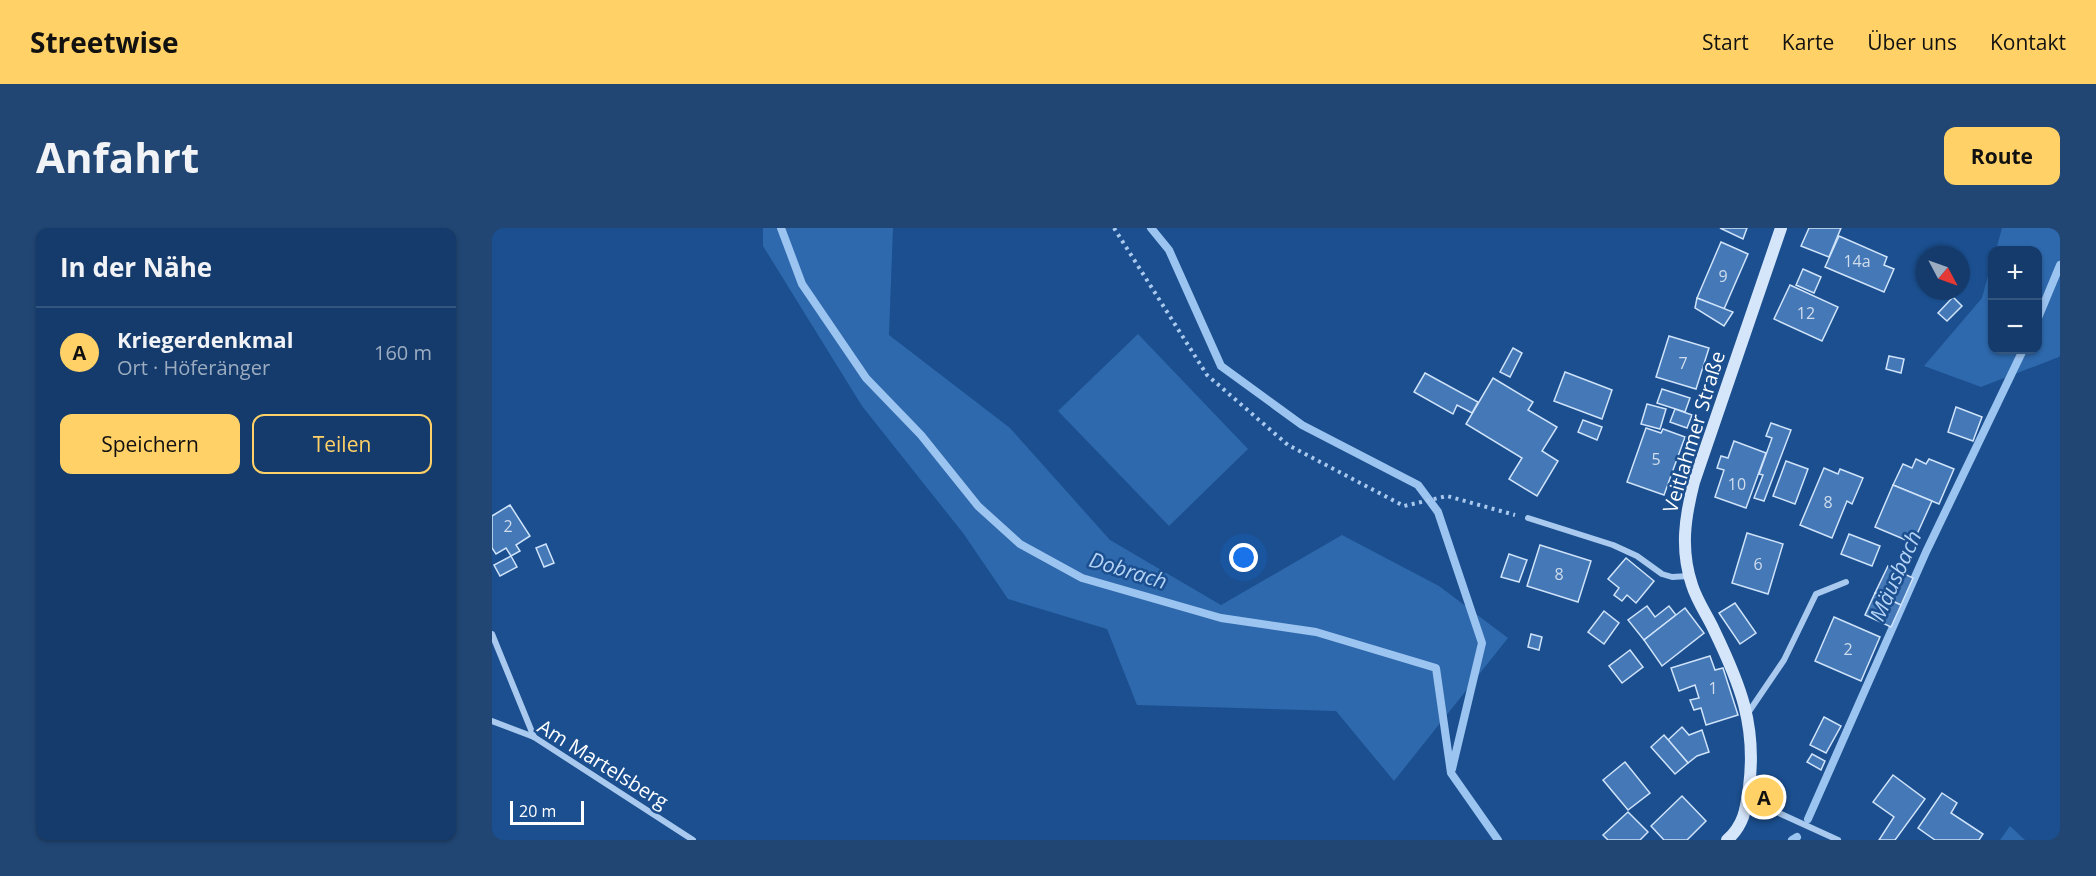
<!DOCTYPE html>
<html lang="de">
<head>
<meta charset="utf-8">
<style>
	:root { --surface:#143b6b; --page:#214673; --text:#f1f3f6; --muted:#9dadc1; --line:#33557e; --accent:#ffd166 }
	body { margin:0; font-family:"Open Sans",sans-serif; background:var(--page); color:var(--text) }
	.controls { position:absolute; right:18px; top:18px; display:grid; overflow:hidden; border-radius:12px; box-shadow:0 2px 4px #0004 }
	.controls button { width:54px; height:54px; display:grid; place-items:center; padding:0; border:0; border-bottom:2px solid var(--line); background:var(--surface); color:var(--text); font:30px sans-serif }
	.compass { position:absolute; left:1424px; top:18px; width:54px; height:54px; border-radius:50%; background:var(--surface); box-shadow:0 2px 4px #0004; rotate:131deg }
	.scale { position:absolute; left:18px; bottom:15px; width:74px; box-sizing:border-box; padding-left:6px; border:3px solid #fff; border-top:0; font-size:16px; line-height:21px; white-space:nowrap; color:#fff; -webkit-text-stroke:4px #1b4f8f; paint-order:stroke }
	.you { position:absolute; left:752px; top:330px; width:21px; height:21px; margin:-15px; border:4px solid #fff; border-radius:50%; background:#1a73e8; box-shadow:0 0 0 9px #1a73e833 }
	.badge { display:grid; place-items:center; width:39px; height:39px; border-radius:50%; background:var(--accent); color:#111; font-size:20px; font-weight:700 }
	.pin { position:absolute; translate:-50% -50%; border:3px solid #fff; box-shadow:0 2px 6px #0006 }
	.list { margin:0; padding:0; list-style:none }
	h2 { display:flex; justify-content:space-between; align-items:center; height:78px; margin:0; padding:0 24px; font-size:26px }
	h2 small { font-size:20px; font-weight:400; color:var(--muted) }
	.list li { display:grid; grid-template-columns:39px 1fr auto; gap:18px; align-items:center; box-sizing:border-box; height:90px; padding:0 24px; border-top:2px solid var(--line) }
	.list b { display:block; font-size:22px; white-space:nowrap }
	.list p { margin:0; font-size:20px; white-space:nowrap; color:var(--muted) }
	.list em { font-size:20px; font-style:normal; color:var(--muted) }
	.actions { display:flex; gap:12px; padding:18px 24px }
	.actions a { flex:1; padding:14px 0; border:2px solid var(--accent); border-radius:12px; text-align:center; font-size:21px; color:var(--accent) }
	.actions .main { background:var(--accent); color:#111 }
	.map { position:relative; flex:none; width:1568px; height:612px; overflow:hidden; border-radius:12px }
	header { display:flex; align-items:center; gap:36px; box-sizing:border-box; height:84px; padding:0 30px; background:var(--accent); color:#111 }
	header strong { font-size:28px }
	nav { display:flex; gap:33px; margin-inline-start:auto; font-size:21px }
	.intro { display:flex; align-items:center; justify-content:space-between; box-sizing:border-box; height:144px; padding:0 36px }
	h1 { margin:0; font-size:42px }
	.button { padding:15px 27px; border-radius:12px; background:var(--accent); color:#111; font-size:21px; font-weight:700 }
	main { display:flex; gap:36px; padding:0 36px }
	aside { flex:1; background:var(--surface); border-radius:12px; box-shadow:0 2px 4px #0004 }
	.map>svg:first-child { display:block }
</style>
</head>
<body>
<header>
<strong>Streetwise</strong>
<nav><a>Start</a><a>Karte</a><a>Über uns</a><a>Kontakt</a></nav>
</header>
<div class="intro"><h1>Anfahrt</h1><a class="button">Route</a></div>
<main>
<aside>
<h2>In der Nähe<small></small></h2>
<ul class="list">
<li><span class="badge">A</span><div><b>Kriegerdenkmal</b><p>Ort · Höferänger</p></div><em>160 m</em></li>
</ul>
<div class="actions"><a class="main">Speichern</a><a>Teilen</a></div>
</aside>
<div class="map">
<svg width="1568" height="612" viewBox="0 0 1568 612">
	<rect width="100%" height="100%" fill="#1b4f8f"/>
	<!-- green -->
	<g fill="#2e69ad">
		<path d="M271 0H401L397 107 518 200 618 312 729 377 850 307 947 358 1016 410 902 553 844 483 645 477 615 401 516 371 471 305 370 178 271 18Z"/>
		<path d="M1510 0H1568V127L1567 129 1489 159 1432 138 1490 70 1500 33V122H1546V22H1504Z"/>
		<path d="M646 106 756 221 677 298 566 183Z"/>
		<path d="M1518 598 1533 612H1508Z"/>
	</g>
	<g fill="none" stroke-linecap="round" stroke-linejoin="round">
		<!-- stream -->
		<g stroke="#9cc4f0" stroke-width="8">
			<path d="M289 0 310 56 374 150 429 207 486 278 528 316 590 350 729 390 824 404 944 440 959 545 1006 612"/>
			<path d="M659 0 677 22 729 138 810 197 926 257 946 284 990 415 960 541"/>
			<path d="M1546 90 1568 37"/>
			<path d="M1316 591 1434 324 1531 122"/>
			<path d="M1300 612 1305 609"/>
		</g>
	</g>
	<!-- building -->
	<g fill="#4478b7" stroke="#cfe3fa" stroke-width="1.5">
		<path d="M1228 0H1255L1251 11Z"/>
		<path d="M1317 0H1349L1337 29 1309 18Z"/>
		<path d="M1347 8 1395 29 1392 37 1402 41 1392 64 1333 39Z"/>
		<path d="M1229 14 1256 26 1232 81 1205 70Z"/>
		<path d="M1311 41 1329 49 1322 65 1304 57Z"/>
		<path d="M1298 57 1346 79 1330 113 1282 91Z"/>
		<path d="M1461 69 1470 78 1455 93 1446 85Z"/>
		<path d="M1205 70 1241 84 1232 98 1203 80Z"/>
		<path d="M1177 108 1217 120 1204 161 1164 149Z"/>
		<path d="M1021 120 1030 125 1018 149 1008 144Z"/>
		<path d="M1397 128 1412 131 1409 145 1394 141Z"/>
		<path d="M1073 144 1120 162 1110 191 1062 173Z"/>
		<path d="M933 145 986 174 980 185 965 177 961 186 922 164Z"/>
		<path d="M1001 150 1041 174 1036 182 1065 199 1050 223 1066 233 1045 268 1017 251 1030 230 974 196Z"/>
		<path d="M1170 161 1198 170 1193 184 1165 175Z"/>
		<path d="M1155 176 1174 181 1168 201 1149 196Z"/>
		<path d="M1464 179 1490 189 1481 213 1456 204Z"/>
		<path d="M1183 181 1200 187 1195 200 1178 194Z"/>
		<path d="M1091 192 1110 199 1105 212 1086 204Z"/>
		<path d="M1279 195 1299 202 1272 273 1262 270 1271 247 1267 246 1280 210 1274 208Z"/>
		<path d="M1154 200 1169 205 1171 201 1193 209 1172 267 1135 254Z"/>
		<path d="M1242 213 1274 225 1254 280 1223 269 1232 242 1225 240 1229 228 1236 230Z"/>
		<path d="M1424 231 1434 236 1437 231 1462 241 1447 276 1401 257 1411 236 1420 240Z"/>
		<path d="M1294 233 1316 241 1303 276 1281 268Z"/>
		<path d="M1332 240 1346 246 1348 241 1371 250 1360 276 1355 273 1340 310 1308 297Z"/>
		<path d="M1401 257 1440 273 1421 315 1383 299Z"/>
		<path d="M18 277 38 308 24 317 28 323 19 328 14 320 4 326 0 320V288Z"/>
		<path d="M1255 305 1291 316 1276 366 1240 355Z"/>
		<path d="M1357 306 1388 318 1380 338 1349 326Z"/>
		<path d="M54 316 62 335 52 339 44 320Z"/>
		<path d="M1048 317 1099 333 1086 374 1035 358Z"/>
		<path d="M1017 326 1035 332 1027 354 1009 349Z"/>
		<path d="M19 328 25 339 8 348 2 337Z"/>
		<path d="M1134 330 1162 353 1144 375 1135 367 1130 373 1122 367 1127 360 1116 351Z"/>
		<path d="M1396 338 1421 350 1409 377 1383 365Z"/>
		<path d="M1383 365 1409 377 1399 399 1373 387Z"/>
		<path d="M1243 375 1264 405 1248 416 1227 385Z"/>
		<path d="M1155 378 1163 389 1177 378 1184 387 1152 412 1136 392Z"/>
		<path d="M1193 380 1212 405 1170 438 1152 412Z"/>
		<path d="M1112 383 1127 395 1112 416 1096 404Z"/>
		<path d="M1342 389 1388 409 1369 453 1323 433Z"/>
		<path d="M1039 406 1050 409 1047 422 1036 419Z"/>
		<path d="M1138 422 1151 439 1130 455 1117 438Z"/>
		<path d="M1218 428 1223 442 1231 440 1246 487 1214 497 1209 480 1202 482 1198 472 1207 470 1203 457 1187 463 1179 440Z"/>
		<path d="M1332 489 1349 498 1334 525 1318 517Z"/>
		<path d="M1190 499 1197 507 1210 502 1217 524 1205 528 1196 535 1176 512Z"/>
		<path d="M1172 507 1196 535 1183 546 1159 519Z"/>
		<path d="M1320 526 1333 533 1329 542 1315 534Z"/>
		<path d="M1133 534 1158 565 1136 582 1111 552Z"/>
		<path d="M1401 547 1433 571 1403 612H1387L1402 589 1381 574Z"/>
		<path d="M1450 565 1465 575 1459 585 1491 606 1487 612H1443L1426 600Z"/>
		<path d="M1190 568 1214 593 1195 612H1172L1159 598Z"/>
		<path d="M1136 584 1156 604 1148 612H1116L1111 607Z"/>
	</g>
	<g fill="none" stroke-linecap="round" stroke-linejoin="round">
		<!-- path -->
		<path stroke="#a9c9ee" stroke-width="4" stroke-dasharray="3 4.5" stroke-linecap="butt" d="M622 0 715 147 796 217 912 278 955 268 1023 287"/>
		<!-- street -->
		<g stroke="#a9c9ee" stroke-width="6">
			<path d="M1036 290 1121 317 1145 328 1170 346 1180 349 1197 348"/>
			<path d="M0 406 42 509"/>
			<path d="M1256 485 1292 432 1324 366 1354 354"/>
			<path d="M0 493 42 509 201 612"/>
			<path d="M1256 571 1346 612"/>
		</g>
		<!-- secondary -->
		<path stroke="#d6e6fa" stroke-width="12" d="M1235 612C1252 597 1254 581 1257 559 1265 497 1248 456 1222 402 1215 387 1205 373 1200 357 1188 321 1193 289 1202 254L1289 0"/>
	</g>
	<g text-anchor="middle" stroke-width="5" stroke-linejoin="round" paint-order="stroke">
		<!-- number labels -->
		<g font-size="16" fill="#d0dded">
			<text x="1365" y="39">14a</text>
			<text x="1231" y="54">9</text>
			<text x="1314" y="91">12</text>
			<text x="1191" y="141">7</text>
			<text x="1164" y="237">5</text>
			<text x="1245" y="262">10</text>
			<text x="1336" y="280">8</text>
			<text x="16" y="304">2</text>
			<text x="1266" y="342">6</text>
			<text x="1067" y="352">8</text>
			<text x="1356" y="427">2</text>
			<text x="1221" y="466">1</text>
		</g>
		<!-- street labels -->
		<g font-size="20" fill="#fff" stroke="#1b4f8f">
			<text transform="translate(1202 204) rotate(-73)" y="7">Veitlahmer Straße</text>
			<text transform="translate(111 536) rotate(32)" y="7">Am Martelsberg</text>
		</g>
		<!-- water labels -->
		<g font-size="21" font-style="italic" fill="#b5d3f5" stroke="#1b4f8f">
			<text transform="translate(636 343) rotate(17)" y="7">Dobrach</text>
			<text transform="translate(1404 348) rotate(-66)" y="7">Mäusbach</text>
		</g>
	</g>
</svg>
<div class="controls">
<button>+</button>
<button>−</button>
</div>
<svg class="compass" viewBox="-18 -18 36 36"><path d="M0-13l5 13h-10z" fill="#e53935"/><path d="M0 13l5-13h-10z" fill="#9dadc1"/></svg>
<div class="scale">20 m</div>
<div class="you"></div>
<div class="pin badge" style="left:1272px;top:569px">A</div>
</div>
</main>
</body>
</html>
